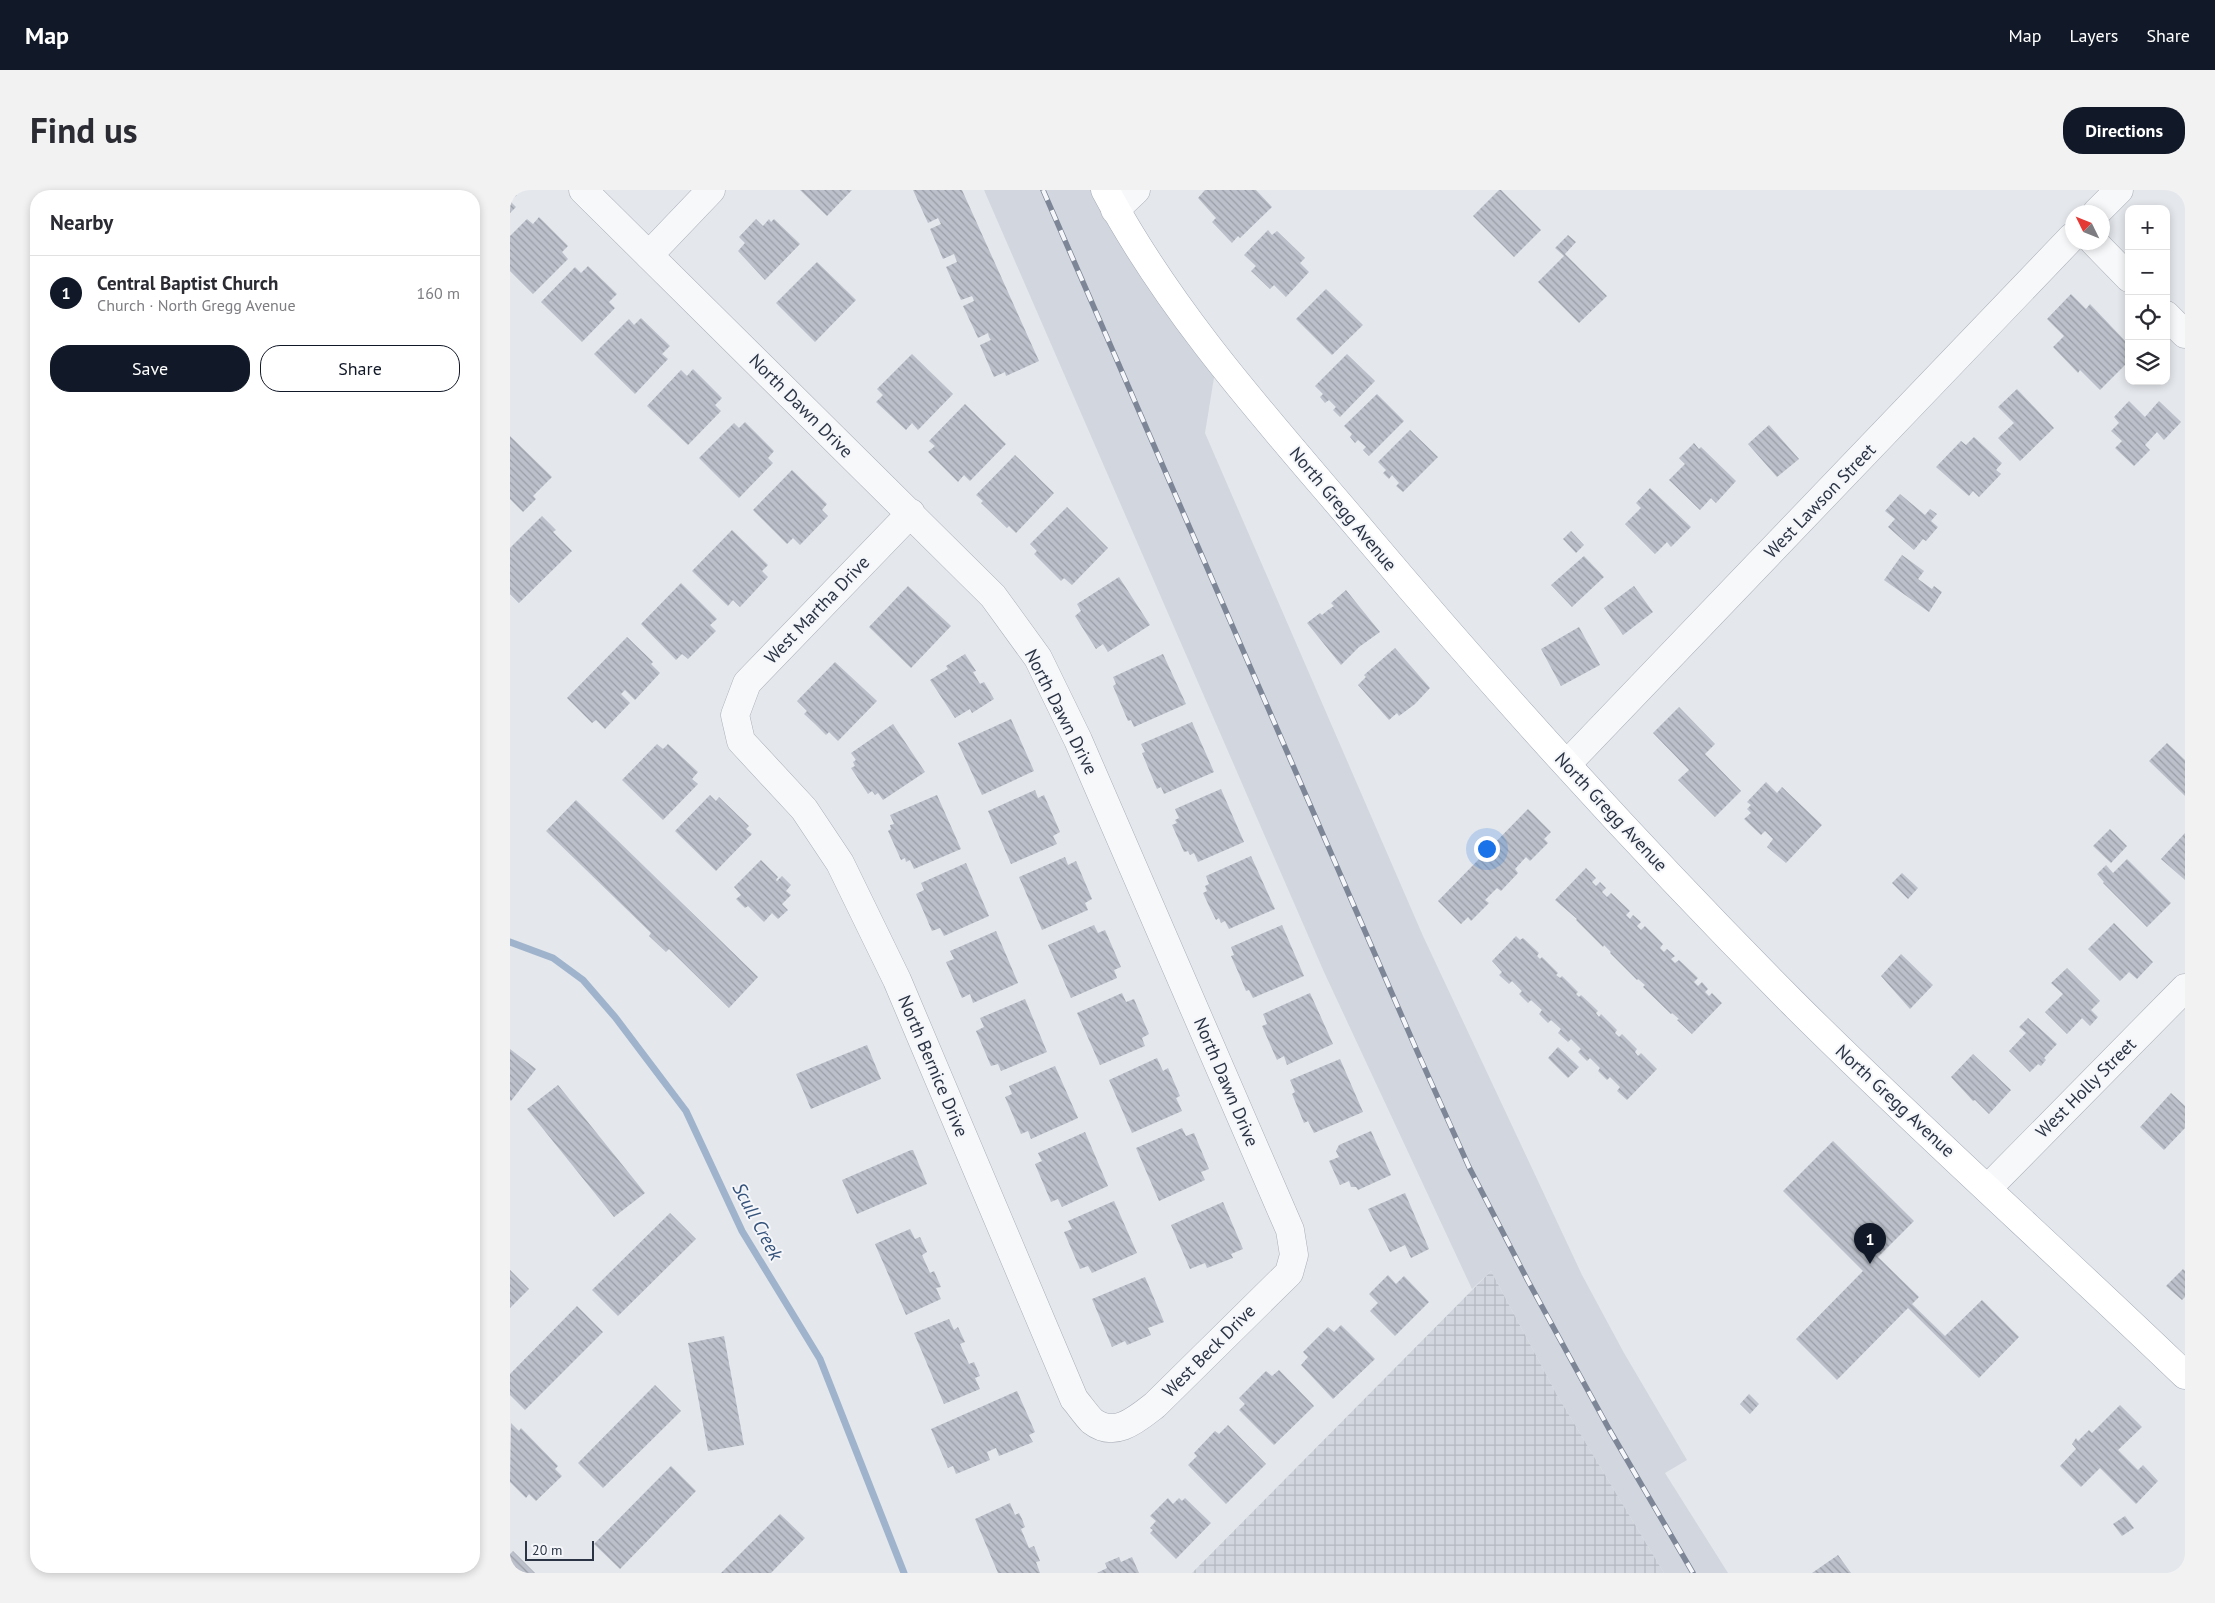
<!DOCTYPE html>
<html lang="en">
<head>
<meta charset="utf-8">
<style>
	:root { --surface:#fff; --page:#f2f2f3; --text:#2b2b33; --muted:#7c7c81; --line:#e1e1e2; --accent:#111827 }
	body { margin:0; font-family:"PT Sans",sans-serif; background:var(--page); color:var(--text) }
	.controls { position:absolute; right:15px; top:15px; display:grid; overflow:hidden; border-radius:10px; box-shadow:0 2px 8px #0003 }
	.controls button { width:45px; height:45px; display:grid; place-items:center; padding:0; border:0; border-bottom:1px solid var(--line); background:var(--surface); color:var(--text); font:25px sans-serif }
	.compass { position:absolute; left:1555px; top:15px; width:45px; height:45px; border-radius:50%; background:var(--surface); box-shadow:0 2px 8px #0003; rotate:313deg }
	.scale { position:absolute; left:15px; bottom:12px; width:69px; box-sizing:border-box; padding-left:5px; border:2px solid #2b3445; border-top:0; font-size:14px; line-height:18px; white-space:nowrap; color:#2b3445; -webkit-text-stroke:4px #f4f6f9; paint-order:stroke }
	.you { position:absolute; left:976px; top:658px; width:18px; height:18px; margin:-12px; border:4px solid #fff; border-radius:50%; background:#1a73e8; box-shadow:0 0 0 8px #1a73e833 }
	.badge { display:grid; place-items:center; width:32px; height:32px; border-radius:50%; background:var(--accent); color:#fff; font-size:16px; font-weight:700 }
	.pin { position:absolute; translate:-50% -41px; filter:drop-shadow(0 1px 2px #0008) }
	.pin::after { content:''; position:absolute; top:26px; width:18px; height:15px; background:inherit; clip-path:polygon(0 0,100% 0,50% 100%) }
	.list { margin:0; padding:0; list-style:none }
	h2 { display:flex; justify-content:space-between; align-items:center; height:65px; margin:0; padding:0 20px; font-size:21px }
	h2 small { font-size:16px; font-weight:400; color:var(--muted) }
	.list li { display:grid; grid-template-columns:32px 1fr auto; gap:15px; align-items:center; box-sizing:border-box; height:75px; padding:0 20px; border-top:1px solid var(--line) }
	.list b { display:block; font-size:19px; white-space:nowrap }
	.list p { margin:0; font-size:16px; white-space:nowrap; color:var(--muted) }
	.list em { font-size:16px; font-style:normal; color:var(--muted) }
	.actions { display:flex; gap:10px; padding:15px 20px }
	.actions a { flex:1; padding:11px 0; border:1px solid var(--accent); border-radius:20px; text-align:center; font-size:18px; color:var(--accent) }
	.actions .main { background:var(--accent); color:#fff }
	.icon { flex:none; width:28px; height:28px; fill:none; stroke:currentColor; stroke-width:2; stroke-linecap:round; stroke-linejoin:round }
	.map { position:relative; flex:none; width:1675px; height:1383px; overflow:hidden; border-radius:20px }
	header { display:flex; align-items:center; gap:30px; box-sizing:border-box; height:70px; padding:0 25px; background:var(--accent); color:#fff }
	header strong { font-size:24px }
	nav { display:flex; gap:28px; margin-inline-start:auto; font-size:18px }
	.intro { display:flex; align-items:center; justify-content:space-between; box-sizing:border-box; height:120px; padding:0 30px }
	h1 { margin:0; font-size:35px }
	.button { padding:12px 22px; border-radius:20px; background:var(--accent); color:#fff; font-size:18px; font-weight:700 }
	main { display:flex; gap:30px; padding:0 30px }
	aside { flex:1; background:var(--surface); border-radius:20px; box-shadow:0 2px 8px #0003 }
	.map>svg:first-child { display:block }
</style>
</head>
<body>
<header>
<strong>Map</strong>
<nav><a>Map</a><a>Layers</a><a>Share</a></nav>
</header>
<div class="intro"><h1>Find us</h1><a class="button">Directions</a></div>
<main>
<aside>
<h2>Nearby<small></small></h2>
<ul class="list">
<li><span class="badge">1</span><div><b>Central Baptist Church</b><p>Church · North Gregg Avenue</p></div><em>160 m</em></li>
</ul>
<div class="actions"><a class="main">Save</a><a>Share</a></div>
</aside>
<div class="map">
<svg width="1675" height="1383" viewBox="0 0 1675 1383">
	<defs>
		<pattern id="industrial-grid" width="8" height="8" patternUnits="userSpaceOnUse" patternTransform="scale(1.25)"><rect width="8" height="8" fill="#d2d6de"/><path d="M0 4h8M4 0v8" fill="none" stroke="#b4b8c0"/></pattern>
		<pattern id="building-back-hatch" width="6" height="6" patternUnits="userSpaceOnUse" patternTransform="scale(1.25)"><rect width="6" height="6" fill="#bbc0ca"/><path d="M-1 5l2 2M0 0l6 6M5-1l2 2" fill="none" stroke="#989da6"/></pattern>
	</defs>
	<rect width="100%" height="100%" fill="#e4e7ec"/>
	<!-- built -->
	<path fill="#d2d6de" d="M474 0H595L707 169 695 243 913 746 1072 1085 1114 1163 1177 1270 1155 1283 1218 1383H1154L1047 1205 981 1081 962 1099 814 782Z"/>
	<!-- industrial -->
	<path fill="url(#industrial-grid)" d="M981 1081 1047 1205 1154 1383H682Z"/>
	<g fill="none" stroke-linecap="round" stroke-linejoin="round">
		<!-- stream -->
		<path stroke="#9fb4cc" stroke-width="7" d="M0 752 43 768 73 790 105 827 176 921 232 1041 310 1169 394 1383"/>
	</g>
	<!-- building -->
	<g fill="url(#building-back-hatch)">
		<path d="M0 0 7 5 0 11 6 17 0 23Z"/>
		<path d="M290 0H342L317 26Z"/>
		<path d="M403 0H452L529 171 496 186 495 182 484 187 470 155 481 150 479 147 478 143 468 148 453 116 464 111 463 108 462 106 451 110 436 77 447 72 444 64 433 69 420 39 431 34 428 28 418 33Z"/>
		<path d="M695 0H746L762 17 730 48 728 46 722 53 702 32 706 28 688 8Z"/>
		<path d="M989 0H991L1031 40 1004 67 963 26Z"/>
		<path d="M29 27 58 56 52 62 58 69 23 104 0 81V46L17 29 23 34Z"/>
		<path d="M246 29 253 36 259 29 261 32 264 29 290 54 255 90 228 61 235 53 229 47Z"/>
		<path d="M758 40 762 45 767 41 795 68 790 73 799 82 776 107 764 95 760 99 741 81 746 76 734 65Z"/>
		<path d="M1058 45 1066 52 1055 64 1097 106 1069 133 1028 92 1054 66 1045 58Z"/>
		<path d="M307 72 346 110 305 152 266 113Z"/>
		<path d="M78 76 107 104 99 112 105 118 72 152 31 112 65 77 71 83Z"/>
		<path d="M816 99 853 135 822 165 786 129Z"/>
		<path d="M1561 104 1576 119 1580 114 1619 155V171L1590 200 1570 180 1568 183 1543 157 1554 146 1537 129Z"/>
		<path d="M131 128 160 156 152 164 158 169 125 204 84 164 119 129 124 135Z"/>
		<path d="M402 164 443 204 408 240 402 233 396 240 366 212 373 205 367 199Z"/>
		<path d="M837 164 865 191 830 227 823 220 826 217 819 210 815 213 810 207 813 204 805 196Z"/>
		<path d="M183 179 212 208 205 215 211 221 178 255 137 216 171 180 177 186Z"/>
		<path d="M1507 199 1544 238 1510 271 1488 248 1504 233 1488 217Z"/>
		<path d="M867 204 894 231 859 266 853 260 856 257 848 250 845 253 840 247 842 244 834 236Z"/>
		<path d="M1619 211 1635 227 1649 211 1671 232 1654 250 1647 242 1635 255 1640 260 1624 276 1605 258 1612 251 1601 241 1609 233 1604 227Z"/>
		<path d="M455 214 496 254 460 291 454 285 448 292 418 262 425 256 419 251Z"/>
		<path d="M235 232 264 261 258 268 263 273 229 308 189 268 224 233 229 238Z"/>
		<path d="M1259 235 1289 269 1267 287 1238 254Z"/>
		<path d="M900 240 928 267 893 302 886 296 889 293 882 285 879 289 873 283 876 280 868 272Z"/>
		<path d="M0 246 42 287 23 306 26 309 13 322 0 309Z"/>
		<path d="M1464 247 1492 273 1486 280 1491 284 1469 307 1463 301 1459 306 1426 277 1451 251 1456 255Z"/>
		<path d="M1184 253 1189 259 1191 257 1226 291 1206 313 1201 308 1190 320 1159 290 1175 274 1169 268Z"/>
		<path d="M505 265 544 303 506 343 499 336 497 338 471 313 473 311 466 305Z"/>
		<path d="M282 280 317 314 312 320 318 326 290 355 283 348 277 354 243 320Z"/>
		<path d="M1140 298 1181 337 1161 357 1157 352 1145 364 1115 334 1131 318 1126 313Z"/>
		<path d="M1390 304 1415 325 1420 319 1427 324 1421 331 1428 337 1416 351 1413 349 1404 360 1378 337 1385 329 1375 321Z"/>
		<path d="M557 317 598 358 562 395 554 388 551 391 524 364 527 361 520 354Z"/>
		<path d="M32 326 46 340 43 342 62 361 9 413 0 404V358Z"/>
		<path d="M222 340 258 375 252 381 258 387 230 417 223 410 218 416 182 381Z"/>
		<path d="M1061 341 1074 355 1066 363 1053 349Z"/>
		<path d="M1392 365 1414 381 1408 389 1422 399 1424 396 1432 402 1419 422 1374 390Z"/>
		<path d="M1074 366 1094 387 1062 417 1041 395Z"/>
		<path d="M609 387 640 435 598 462 593 454 586 459 565 426 571 421 567 414Z"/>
		<path d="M171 393 207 429 200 435 206 441 178 469 172 464 166 470 131 434Z"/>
		<path d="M398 396 441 436 401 478 359 437Z"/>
		<path d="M1124 396 1143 422 1113 445 1094 418Z"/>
		<path d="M836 400 870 442 849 457 831 475 797 433 810 423 812 425 818 420 824 416 821 413Z"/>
		<path d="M1069 437 1090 475 1051 496 1031 459Z"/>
		<path d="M117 447 143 472 141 474 150 483 125 510 115 500 111 504 120 513 95 539 86 530 82 533 57 508Z"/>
		<path d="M885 458 920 498 905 514 889 526 887 523 879 530 848 495 856 487 854 485Z"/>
		<path d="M455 464 466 481 463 482 470 494 474 492 484 509 462 523 460 519 445 528 420 490 438 479 436 476Z"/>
		<path d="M653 464 676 514 624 537 621 530 618 531 603 496 606 494 603 487Z"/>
		<path d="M325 472 367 511 328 551 319 542 316 545 305 534 294 524 297 521 287 511Z"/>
		<path d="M1169 517 1205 554 1195 564 1231 601 1205 627 1168 590 1179 580 1143 543Z"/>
		<path d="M501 529 524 581 472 605 448 553Z"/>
		<path d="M682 532 704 582 654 604 651 597 647 599 632 563 635 562 631 554Z"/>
		<path d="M383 534 415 582 373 610 368 603 365 605 362 601 358 604 341 578 345 576 343 572 346 570 341 563Z"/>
		<path d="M1657 553 1675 570V606L1639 571Z"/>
		<path d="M147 554 153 559 158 554 188 582 182 589 188 594 153 630 112 590Z"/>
		<path d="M1256 592 1267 603 1272 597 1312 635 1276 673 1257 657 1263 649 1255 641 1251 645 1234 629 1241 623 1237 619 1241 615 1237 612Z"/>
		<path d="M711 599 734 652 688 672 684 663 680 665 678 661 674 662 662 635 667 633 665 630 669 628 665 619Z"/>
		<path d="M525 600 528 608 534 605 550 642 543 646 547 654 501 674 478 621Z"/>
		<path d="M200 605 206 611 209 607 239 636 236 639 242 644 206 681 165 641Z"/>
		<path d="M427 605 451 659 404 679 400 670 396 672 395 668 391 670 378 641 381 639 380 635 384 634 380 625Z"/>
		<path d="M66 610 248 787 219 818 159 759 156 762 139 746 141 743 36 641Z"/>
		<path d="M1018 619 1041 642 1034 649 1038 653 1020 671 1016 667 1005 679 1008 683 991 701 987 698 975 710 979 713 961 731 958 727 951 734 928 711Z"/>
		<path d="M1600 639 1617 656 1601 673 1583 656Z"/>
		<path d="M1675 643V690L1651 669Z"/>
		<path d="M741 666 765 719 719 739 715 731 711 733 709 728 706 730 699 716 693 703 697 701 695 696 699 694 696 686Z"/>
		<path d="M555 667 558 675 566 671 582 709 575 713 578 720 532 740 509 687Z"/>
		<path d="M1617 669 1661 713 1637 737 1593 693 1594 692 1587 684 1596 675 1603 683Z"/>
		<path d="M251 670 268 687 266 690 267 691 272 686 281 695 276 701 281 705 272 714 278 720 268 729 262 723 254 732 238 716 235 718 226 709 231 705 224 697Z"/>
		<path d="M456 673 479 726 434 746 430 738 422 741 406 704 414 700 411 693Z"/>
		<path d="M1076 678 1086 688 1082 692 1086 696 1090 692 1096 698 1092 702 1097 707 1101 703 1120 721 1116 725 1120 729 1123 725 1131 732 1127 736 1131 740 1135 736 1153 754 1150 758 1154 762 1157 759 1165 766 1161 769 1165 773 1169 770 1188 788 1184 792 1188 796 1192 792 1198 799 1195 802 1199 806 1202 803 1212 813 1182 844 1167 830 1169 829 1162 823 1161 824 1133 797 1135 795 1128 789 1127 790 1100 763 1101 762 1094 755 1093 757 1066 730 1067 729 1045 710Z"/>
		<path d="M1392 683 1408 698 1398 709 1382 693Z"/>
		<path d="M1604 733 1643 772 1627 789 1619 782 1610 791 1578 759Z"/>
		<path d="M584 735 588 743 595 740 611 777 604 780 607 788 561 808 538 755Z"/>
		<path d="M772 735 794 786 743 808 739 800 736 801 729 784 721 766 724 765 721 757Z"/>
		<path d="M486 741 508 793 463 813 460 804 452 808 436 772 444 769 440 761Z"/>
		<path d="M1006 746 1010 750 1013 748 1029 763 1027 766 1030 769 1032 767 1048 783 1046 785 1050 788 1052 786 1068 802 1066 804 1069 807 1071 805 1088 821 1086 823 1089 827 1091 824 1107 840 1105 843 1109 847 1112 844 1127 859 1125 862 1128 866 1131 863 1147 879 1117 910 1107 901 1110 897 1100 887 1097 890 1088 881 1090 878 1080 868 1077 871 1068 862 1071 859 1061 849 1058 852 1048 843 1051 839 1041 830 1038 833 1029 824 1032 820 1021 810 1018 813 1009 804 1012 801 1002 791 999 794 989 785 992 782 982 771Z"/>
		<path d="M1391 764 1423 795 1400 819 1371 786Z"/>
		<path d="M1557 778 1590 811 1581 820 1588 827 1580 836 1572 828 1557 844 1535 822 1553 804 1541 793Z"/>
		<path d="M612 803 616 812 624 809 639 844 632 848 635 856 590 875 567 823Z"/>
		<path d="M800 803 823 854 777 875 774 866 767 870 752 836 757 834 753 824Z"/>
		<path d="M515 809 537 862 491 881 488 874 481 876 466 841 474 837 470 828Z"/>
		<path d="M1518 828 1547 854 1534 868 1536 870 1531 876 1528 874 1520 882 1499 861 1516 843 1509 837Z"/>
		<path d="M357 855 371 889 301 919 286 884Z"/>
		<path d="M1048 857 1069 877 1058 888 1038 868Z"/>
		<path d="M0 859 26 879 1 911 0 910Z"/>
		<path d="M1463 864 1501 900 1479 924 1465 910 1463 911 1441 887Z"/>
		<path d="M647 868 653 881 658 878 670 906 666 908 672 921 622 943 599 890Z"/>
		<path d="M830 869 853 922 804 943 798 931 794 933 782 904 785 902 780 890Z"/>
		<path d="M545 876 568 928 521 949 518 941 511 944 495 907 502 904 499 896Z"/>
		<path d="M48 895 135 1003 104 1027 17 919Z"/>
		<path d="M1661 903 1675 916V938L1654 960 1630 937Z"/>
		<path d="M672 938 676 946 684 943 699 979 691 982 695 990 649 1011 626 958Z"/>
		<path d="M861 941 881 985 848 1000 846 997H841L839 991 830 995 819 971 829 967 826 961 829 955Z"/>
		<path d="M575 942 598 996 552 1017 548 1009 541 1012 525 974 532 971 528 963Z"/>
		<path d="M1323 951 1404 1031 1368 1067 1409 1107 1402 1114 1435 1146 1472 1110 1509 1147 1469 1188 1398 1118 1327 1190 1286 1149 1353 1081 1273 1001Z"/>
		<path d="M401 960H403L417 994 347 1024 332 990Z"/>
		<path d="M895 1003 919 1059 901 1068 895 1055 880 1062 858 1019Z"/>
		<path d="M604 1011 627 1063 582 1083 578 1076 570 1079 554 1042 562 1039 558 1031Z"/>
		<path d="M713 1012 733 1059 721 1064 723 1068 697 1078 695 1073 680 1079 661 1035Z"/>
		<path d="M160 1023 186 1049 108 1126 82 1100Z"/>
		<path d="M400 1039 405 1049 410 1047 417 1062 412 1065 420 1083 424 1081 431 1097 426 1098 431 1109 396 1125 365 1054Z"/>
		<path d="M1673 1079 1675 1081V1107L1672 1110 1656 1096Z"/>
		<path d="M0 1080 19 1099 0 1118Z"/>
		<path d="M878 1085 886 1094 894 1086 919 1112 885 1146 860 1121 868 1113 859 1104Z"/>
		<path d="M635 1087 654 1132 638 1138 641 1145 617 1155 615 1151 602 1157 582 1109Z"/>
		<path d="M67 1116 93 1142 15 1220 0 1205V1184Z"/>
		<path d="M439 1129 444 1140 448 1137 455 1152 450 1154 459 1174 464 1172 470 1186 465 1188 470 1199 434 1214 404 1143Z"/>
		<path d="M831 1135 865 1169 823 1209 791 1175 798 1167 793 1162 818 1137 824 1142Z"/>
		<path d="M214 1146 234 1255 198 1261 178 1153Z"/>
		<path d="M769 1180 804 1216 764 1255 729 1220 735 1214 729 1208 756 1181 762 1186Z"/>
		<path d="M145 1195 171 1221 93 1298 68 1273Z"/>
		<path d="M507 1201 525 1242 519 1245 523 1252 489 1266 486 1258 477 1262 480 1270 446 1284 443 1276 438 1278 421 1239Z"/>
		<path d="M1239 1204 1249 1214 1240 1224 1230 1214Z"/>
		<path d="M1610 1215 1632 1237 1608 1260 1628 1280 1633 1275 1648 1291 1626 1314 1590 1278 1571 1297 1550 1276 1566 1259 1562 1254 1566 1248 1568 1251 1579 1240 1582 1243Z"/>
		<path d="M1 1233 9 1241 11 1238 48 1276 45 1279 52 1286 26 1311 19 1304 16 1308 0 1292Z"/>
		<path d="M718 1235 756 1274 716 1314 678 1275 687 1266 684 1263 705 1241 709 1244Z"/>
		<path d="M161 1276 186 1301 110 1379 84 1354Z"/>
		<path d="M658 1308 663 1314 669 1308 672 1311 675 1308 701 1333 666 1369 640 1343 643 1340 640 1338 646 1331 640 1326Z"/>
		<path d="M500 1313 505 1325 509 1323 512 1329 515 1337 511 1339 519 1358 524 1356 530 1371 526 1372 530 1383H488L465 1329Z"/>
		<path d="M270 1324 295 1348 261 1383H211Z"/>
		<path d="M1615 1326 1624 1338 1612 1346 1603 1334Z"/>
		<path d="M3 1361 25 1383H0V1364Z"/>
		<path d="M1328 1365 1341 1383H1302Z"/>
		<path d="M609 1367 611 1372 622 1367 629 1383H587L597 1378 595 1373Z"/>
	</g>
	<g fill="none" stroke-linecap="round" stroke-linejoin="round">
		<!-- minor casing -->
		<g stroke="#a9aeb7" stroke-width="29">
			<g id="minor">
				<path d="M73 0 483 406 528 468 568 550 780 1040 784 1065 779 1083 645 1215C627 1229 605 1249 582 1231 576 1225 570 1216 564 1209L387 790 330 673 294 619 231 551 225 525 237 493 401 323"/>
				<path d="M605 20 626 0"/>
				<path d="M1587 22 1609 0"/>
				<path d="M1584 52 1619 88"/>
				<path d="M139 65 201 0"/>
				<path d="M1656 125 1675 144"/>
				<path d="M1057 574 1562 47"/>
				<path d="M1478 998 1675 798"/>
			</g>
		</g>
		<!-- major casing -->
		<g stroke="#a3abb8" stroke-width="29">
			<path id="major" d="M595 0C664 129 763 236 857 347 993 508 1134 663 1282 812 1410 940 1545 1060 1675 1185"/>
		</g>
		<!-- minor -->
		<use href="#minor" stroke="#f7f8fa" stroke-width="28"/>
		<!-- major -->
		<use href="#major" stroke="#fff" stroke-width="28"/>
		<!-- rail casing -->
		<g stroke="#7d8696" stroke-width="5.5">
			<path id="rail" d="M533 0 907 861 959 977 1018 1091 1099 1239 1183 1383"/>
		</g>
		<!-- rail -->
		<use href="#rail" stroke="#f4f6f9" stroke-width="4" stroke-dasharray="11" stroke-linecap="butt"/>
	</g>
	<g text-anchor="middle" stroke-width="4" stroke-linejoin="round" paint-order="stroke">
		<!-- street labels -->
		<g font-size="18" fill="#2b3445" stroke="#f4f6f9">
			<text transform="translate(291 216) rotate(45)" y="6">North Dawn Drive</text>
			<text transform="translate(1310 311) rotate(-46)" y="6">West Lawson Street</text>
			<text transform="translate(833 319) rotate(50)" y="6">North Gregg Avenue</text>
			<text transform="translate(307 420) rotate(-46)" y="6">West Martha Drive</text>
			<text transform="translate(551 522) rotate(63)" y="6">North Dawn Drive</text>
			<text transform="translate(1101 622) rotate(47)" y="6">North Gregg Avenue</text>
			<text transform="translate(423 876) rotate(67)" y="6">North Bernice Drive</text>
			<text transform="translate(716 892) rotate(67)" y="6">North Dawn Drive</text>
			<text transform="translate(1576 898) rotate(-45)" y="6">West Holly Street</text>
			<text transform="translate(1385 911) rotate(43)" y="6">North Gregg Avenue</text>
			<text transform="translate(699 1161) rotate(-45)" y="6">West Beck Drive</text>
		</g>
		<!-- water labels -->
		<g font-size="19" font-style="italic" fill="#34527a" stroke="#f4f6f9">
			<text transform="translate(248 1031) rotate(62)" y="7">Scull Creek</text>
		</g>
	</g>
</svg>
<div class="controls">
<button>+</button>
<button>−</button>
<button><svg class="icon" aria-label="locate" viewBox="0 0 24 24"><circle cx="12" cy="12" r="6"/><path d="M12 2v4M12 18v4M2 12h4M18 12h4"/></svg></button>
<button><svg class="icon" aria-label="layers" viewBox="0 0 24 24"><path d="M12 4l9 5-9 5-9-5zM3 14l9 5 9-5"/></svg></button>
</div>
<svg class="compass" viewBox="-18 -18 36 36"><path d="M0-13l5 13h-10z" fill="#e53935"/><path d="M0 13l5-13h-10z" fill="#7c7c81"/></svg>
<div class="scale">20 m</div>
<div class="you"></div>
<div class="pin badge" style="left:1360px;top:1074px">1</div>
</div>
</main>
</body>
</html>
